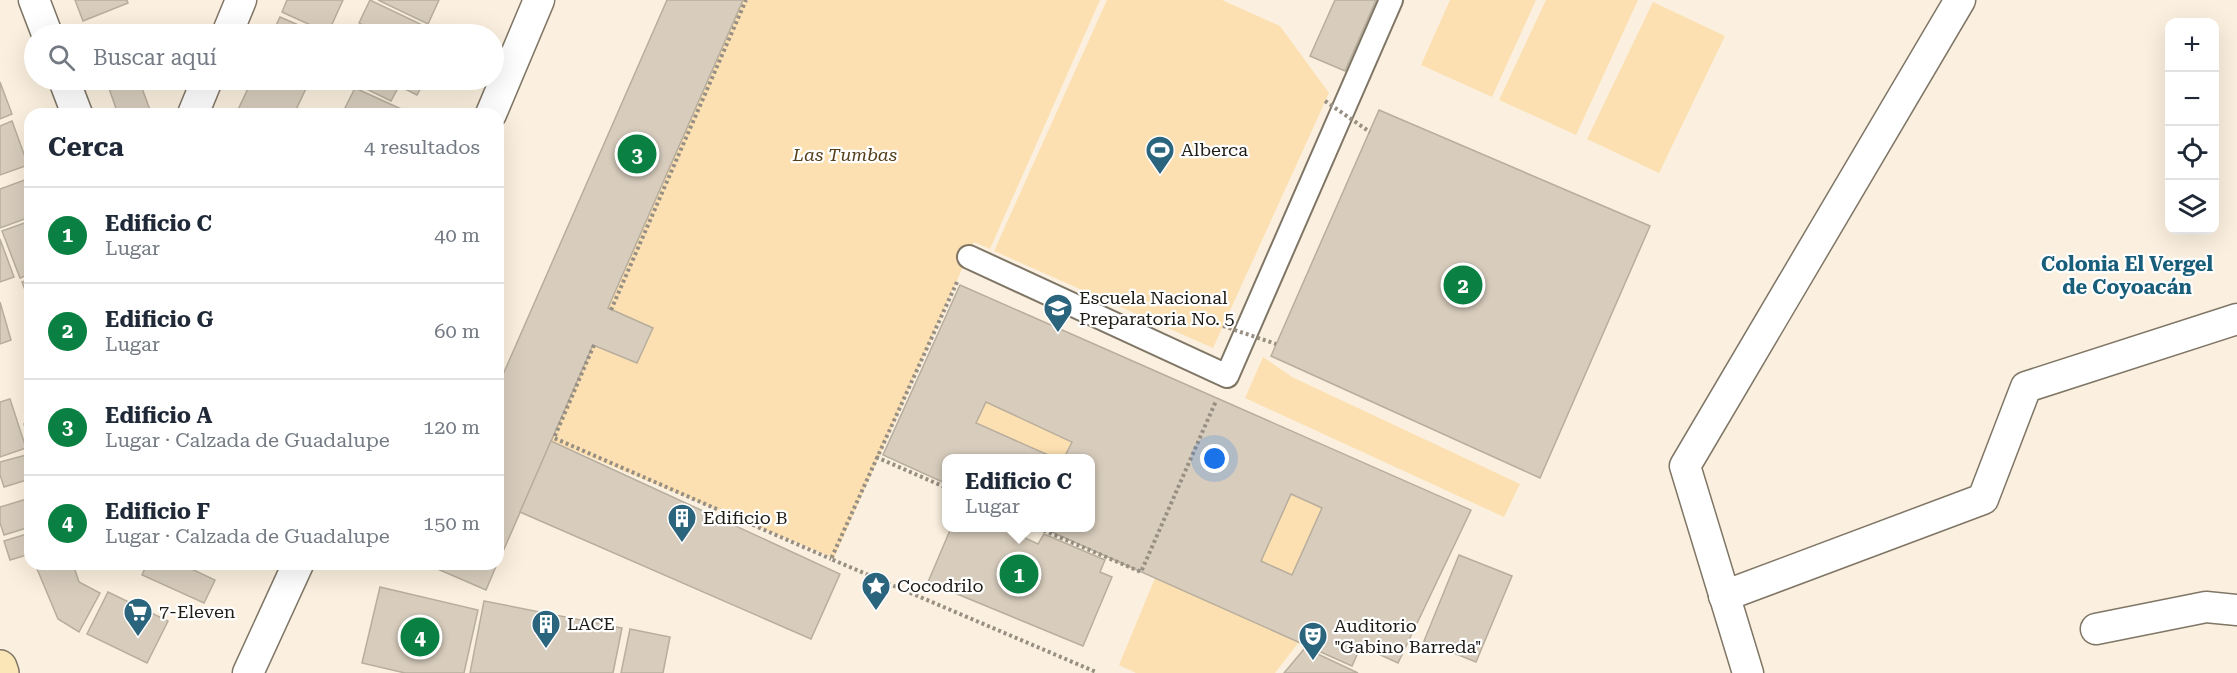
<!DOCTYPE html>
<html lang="es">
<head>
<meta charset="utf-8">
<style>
	:root { --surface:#fff; --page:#f2f2f3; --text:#1f2937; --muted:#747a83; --line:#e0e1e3; --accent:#0b8043 }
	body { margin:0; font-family:"Roboto Serif",serif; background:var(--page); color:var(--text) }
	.controls { position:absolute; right:18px; top:18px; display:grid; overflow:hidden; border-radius:12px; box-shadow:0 6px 24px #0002 }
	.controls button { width:54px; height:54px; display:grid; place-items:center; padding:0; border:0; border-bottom:2px solid var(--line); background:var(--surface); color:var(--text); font:30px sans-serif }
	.you { position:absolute; left:1215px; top:459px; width:21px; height:21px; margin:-15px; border:4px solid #fff; border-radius:50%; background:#1a73e8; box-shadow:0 0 0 9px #1a73e833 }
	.badge { display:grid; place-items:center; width:39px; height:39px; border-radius:50%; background:var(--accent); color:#fff; font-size:20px; font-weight:700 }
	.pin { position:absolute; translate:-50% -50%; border:3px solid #fff; box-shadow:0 2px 6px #0006 }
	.popup { position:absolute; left:942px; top:454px; width:153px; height:78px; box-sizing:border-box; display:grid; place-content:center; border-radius:12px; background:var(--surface); filter:drop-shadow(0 2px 4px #0005); font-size:20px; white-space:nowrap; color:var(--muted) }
	.popup b { font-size:22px; color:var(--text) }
	.popup::after { content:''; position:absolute; left:50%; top:100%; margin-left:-12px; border:12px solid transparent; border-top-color:var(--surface) }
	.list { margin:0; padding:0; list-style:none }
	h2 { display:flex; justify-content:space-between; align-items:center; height:78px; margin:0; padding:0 24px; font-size:26px }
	h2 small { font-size:20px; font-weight:400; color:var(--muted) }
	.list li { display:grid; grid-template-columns:39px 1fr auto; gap:18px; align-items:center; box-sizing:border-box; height:96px; padding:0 24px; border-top:2px solid var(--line) }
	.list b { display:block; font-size:22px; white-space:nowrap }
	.list p { margin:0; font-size:20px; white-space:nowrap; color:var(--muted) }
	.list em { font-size:20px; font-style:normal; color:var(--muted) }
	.icon { flex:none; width:33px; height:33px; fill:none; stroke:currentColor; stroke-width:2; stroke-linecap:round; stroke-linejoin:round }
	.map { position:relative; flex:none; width:2237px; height:673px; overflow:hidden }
	.search { position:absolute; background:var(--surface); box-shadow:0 6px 24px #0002; left:24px; top:24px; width:480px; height:66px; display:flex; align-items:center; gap:15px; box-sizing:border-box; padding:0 21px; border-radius:33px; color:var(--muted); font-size:22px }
	.panel { position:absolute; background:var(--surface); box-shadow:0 6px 24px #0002; left:24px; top:108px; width:480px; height:462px; border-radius:18px }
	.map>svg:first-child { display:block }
</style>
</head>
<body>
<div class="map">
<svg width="2237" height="673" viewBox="0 0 2237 673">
	<rect width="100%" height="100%" fill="#fbf0df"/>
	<!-- green -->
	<g fill="#fce0b1">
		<path d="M743 0H1100L990 249 974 242 834 558 551 441 593 345 637 363 653 328 608 308Z"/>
		<path d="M1107 0H1222L1280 26 1329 93 1213 348 994 251Z"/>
		<path d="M1450 0H1536L1492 97 1421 65Z"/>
		<path d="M1546 0H1638L1576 135 1499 100Z"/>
		<path d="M1653 2 1725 36 1659 173 1587 139Z"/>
		<path d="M1263 357 1292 377 1520 484 1504 517 1245 398Z"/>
		<path d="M986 402 1072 442 1064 458H1055L976 423Z"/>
		<path d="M1291 494 1322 508 1292 575 1261 561Z"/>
		<path d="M1155 578 1299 642 1275 673H1136L1119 665Z"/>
	</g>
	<!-- building -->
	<g fill="#d8cdbd" stroke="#b8ae9e" stroke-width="1.5" fill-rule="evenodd">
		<path d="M75 0H127L128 3 83 21Z"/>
		<path d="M287 0H343L328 33 282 12Z"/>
		<path d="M370 0 441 34H373L374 31 359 23Z"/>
		<path d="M378 0H439L428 24Z"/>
		<path d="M667 0H743L608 308 653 328 637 363 593 345 498 563V386Z"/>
		<path d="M1335 0H1376L1345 71 1310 56Z"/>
		<path d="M280 17 319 34H272Z"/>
		<path d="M137 25 141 34H112Z"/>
		<path d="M106 80H139L150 110 140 114H118Z"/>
		<path d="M252 80H310L294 114H236Z"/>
		<path d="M353 80H425L417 95 399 86 391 101 352 82Z"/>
		<path d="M0 82 12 114 0 119Z"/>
		<path d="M355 88 410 113 342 114Z"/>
		<path d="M1379 110 1650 226 1540 478 1271 356Z"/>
		<path d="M12 121 28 165 0 175V126Z"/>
		<path d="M30 178V217L0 228V189Z"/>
		<path d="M30 221V274L20 278 2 231Z"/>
		<path d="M0 239 14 277 0 282Z"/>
		<path d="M30 279V303L22 282Z"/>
		<path d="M960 285 1471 510 1398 663 1361 646 1352 666 1043 528H1091V458H1064L1072 442 986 402 976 423 1055 458H947V484L883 455ZM1291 494 1322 508 1292 575 1261 561Z"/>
		<path d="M0 302 11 340 0 344Z"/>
		<path d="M10 399 26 448 0 457V402Z"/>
		<path d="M30 422V443L24 424Z"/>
		<path d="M551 441 840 574 811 639 520 512Z"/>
		<path d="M30 454V479L4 487 0 475V462Z"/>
		<path d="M30 498V527L4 535 0 523V507Z"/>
		<path d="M951 528H1018L1028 532 1025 538 1038 544 1044 534 1105 560 1100 572 1112 577 1083 646 928 582Z"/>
		<path d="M30 533V554L10 560 4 541Z"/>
		<path d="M1459 555 1512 576 1476 662 1424 641Z"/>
		<path d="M35 564H73L79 582 100 593 79 632 58 619Z"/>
		<path d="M147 564H181L215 580 204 603 142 575Z"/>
		<path d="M426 564H497L486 590Z"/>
		<path d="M380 587 478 610 464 673H405L362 663Z"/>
		<path d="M108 592 168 621 147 663 87 634Z"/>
		<path d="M484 601 622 628 613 673H470Z"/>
		<path d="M630 629 670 637 663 673H621Z"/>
		<path d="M1305 648 1358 673H1284Z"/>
	</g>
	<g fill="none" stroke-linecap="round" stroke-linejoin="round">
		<!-- pedestrian casing -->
		<g stroke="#7f7666" stroke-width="26">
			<path id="pedestrian" d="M969 257 1227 376 1391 0"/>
		</g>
		<!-- minor casing -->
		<g stroke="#7f7666" stroke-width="33">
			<g id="minor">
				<path d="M34 0 47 34"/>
				<path d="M227 34 241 0"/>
				<path d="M64 80 77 114"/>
				<path d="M193 114 207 80"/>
				<path d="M491 114 539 0"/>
				<path d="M1724 596 1983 499 2026 387 2237 319"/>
				<path d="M2096 629 2206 607 2237 610"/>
				<path d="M248 673 298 564"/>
				<path d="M1748 673 1685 466 1960 0"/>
			</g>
		</g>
		<!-- secondary casing -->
		<g stroke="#7f7666" stroke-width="36">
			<path id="secondary" d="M0 667 2 673"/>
		</g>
		<!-- path -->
		<g stroke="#978f83" stroke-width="4" stroke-dasharray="3 3" stroke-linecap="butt">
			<path d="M957 282 831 559 1096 672"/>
			<path d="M611 310 746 0"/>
			<path d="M594 345 554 438 831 559"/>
			<path d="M876 457 947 488"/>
			<path d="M1038 528 1141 572 1216 401"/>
		</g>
		<!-- pedestrian -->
		<use href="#pedestrian" stroke="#fff" stroke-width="22"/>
		<!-- minor -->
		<use href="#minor" stroke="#fff" stroke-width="30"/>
		<!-- secondary -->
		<use href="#secondary" stroke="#fae6b7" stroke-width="33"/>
		<!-- path-bridge -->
		<g stroke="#978f83" stroke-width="4" stroke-dasharray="3 3" stroke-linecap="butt">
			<path d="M1325 101 1370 132"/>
			<path d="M1223 326 1276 344"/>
		</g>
	</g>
	<!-- icons -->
	<defs>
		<g id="stadium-pin" transform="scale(1.5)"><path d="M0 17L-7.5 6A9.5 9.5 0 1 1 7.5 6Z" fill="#2a647d" stroke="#fff"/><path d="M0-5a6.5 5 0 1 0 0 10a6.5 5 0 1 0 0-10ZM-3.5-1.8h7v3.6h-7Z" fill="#fff"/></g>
		<g id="school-pin" transform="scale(1.5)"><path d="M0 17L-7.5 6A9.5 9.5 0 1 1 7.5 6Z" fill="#2a647d" stroke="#fff"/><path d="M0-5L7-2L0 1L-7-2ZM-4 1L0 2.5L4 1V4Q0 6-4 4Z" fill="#fff"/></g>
		<g id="building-pin" transform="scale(1.5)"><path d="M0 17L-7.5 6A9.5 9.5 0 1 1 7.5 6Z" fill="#2a647d" stroke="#fff"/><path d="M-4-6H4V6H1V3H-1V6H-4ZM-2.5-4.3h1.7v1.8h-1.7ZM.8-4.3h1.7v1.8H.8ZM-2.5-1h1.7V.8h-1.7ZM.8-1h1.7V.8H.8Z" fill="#fff"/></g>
		<g id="sight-pin" transform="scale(1.5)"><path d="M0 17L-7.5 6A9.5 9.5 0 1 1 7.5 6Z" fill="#2a647d" stroke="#fff"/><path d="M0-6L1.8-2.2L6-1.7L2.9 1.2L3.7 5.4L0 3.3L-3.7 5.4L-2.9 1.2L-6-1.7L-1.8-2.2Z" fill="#fff"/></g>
		<g id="supermarket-pin" transform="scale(1.5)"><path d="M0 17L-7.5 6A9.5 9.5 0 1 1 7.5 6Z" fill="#2a647d" stroke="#fff"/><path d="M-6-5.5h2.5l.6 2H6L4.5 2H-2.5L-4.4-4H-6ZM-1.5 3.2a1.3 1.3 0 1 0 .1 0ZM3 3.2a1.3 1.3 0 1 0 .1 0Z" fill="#fff"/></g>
		<g id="theatre-pin" transform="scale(1.5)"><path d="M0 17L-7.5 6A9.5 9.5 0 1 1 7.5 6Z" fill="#2a647d" stroke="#fff"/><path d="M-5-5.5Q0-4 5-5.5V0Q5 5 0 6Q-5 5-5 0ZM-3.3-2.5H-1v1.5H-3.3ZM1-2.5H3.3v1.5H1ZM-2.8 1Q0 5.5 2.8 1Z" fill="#fff"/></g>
	</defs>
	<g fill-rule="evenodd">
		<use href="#stadium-pin" x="1160" y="150"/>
		<use href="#school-pin" x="1058" y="308"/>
		<use href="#building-pin" x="682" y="518"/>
		<use href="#sight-pin" x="876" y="586"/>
		<use href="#supermarket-pin" x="138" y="612"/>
		<use href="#building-pin" x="546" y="624"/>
		<use href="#theatre-pin" x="1313" y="636"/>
	</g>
	<g text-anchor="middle" stroke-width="4.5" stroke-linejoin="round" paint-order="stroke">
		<!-- poi labels -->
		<g font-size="18" fill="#1f1b15" stroke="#fff" text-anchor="start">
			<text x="1181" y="156">Alberca</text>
			<text x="1079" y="304">Escuela Nacional<tspan x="1079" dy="21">Preparatoria No. 5</tspan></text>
			<text x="703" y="524">Edificio B</text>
			<text x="897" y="592">Cocodrilo</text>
			<text x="159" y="618">7-Eleven</text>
			<text x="567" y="630">LACE</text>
			<text x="1334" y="632">Auditorio<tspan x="1334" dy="21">"Gabino Barreda"</tspan></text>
		</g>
		<!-- park labels -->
		<g font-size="18" font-style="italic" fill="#56401a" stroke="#fff">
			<text x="845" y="161">Las Tumbas</text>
		</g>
		<!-- neighbourhood labels -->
		<g font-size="20" font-weight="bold" fill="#185d79" stroke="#fff">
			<text x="2127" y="271">Colonia El Vergel<tspan x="2127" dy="23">de Coyoacán</tspan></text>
		</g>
	</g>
</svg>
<div class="controls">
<button>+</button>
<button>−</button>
<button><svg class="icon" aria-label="locate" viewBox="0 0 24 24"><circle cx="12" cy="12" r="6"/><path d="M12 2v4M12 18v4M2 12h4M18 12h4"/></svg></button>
<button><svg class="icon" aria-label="layers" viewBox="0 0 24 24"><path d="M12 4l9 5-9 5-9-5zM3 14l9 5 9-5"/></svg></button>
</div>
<div class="you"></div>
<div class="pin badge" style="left:1019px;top:574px">1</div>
<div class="popup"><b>Edificio C</b>Lugar</div>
<div class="pin badge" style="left:1463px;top:285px">2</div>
<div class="pin badge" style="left:637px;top:154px">3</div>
<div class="pin badge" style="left:420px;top:637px">4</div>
<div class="search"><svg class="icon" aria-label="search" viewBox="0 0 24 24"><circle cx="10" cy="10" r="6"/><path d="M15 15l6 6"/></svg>Buscar aquí</div>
<section class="panel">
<h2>Cerca<small>4 resultados</small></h2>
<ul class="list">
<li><span class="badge">1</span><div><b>Edificio C</b><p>Lugar</p></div><em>40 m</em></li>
<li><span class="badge">2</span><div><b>Edificio G</b><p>Lugar</p></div><em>60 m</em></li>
<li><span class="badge">3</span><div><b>Edificio A</b><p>Lugar · Calzada de Guadalupe</p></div><em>120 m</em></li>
<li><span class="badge">4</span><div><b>Edificio F</b><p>Lugar · Calzada de Guadalupe</p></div><em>150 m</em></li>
</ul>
</section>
</div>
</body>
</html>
